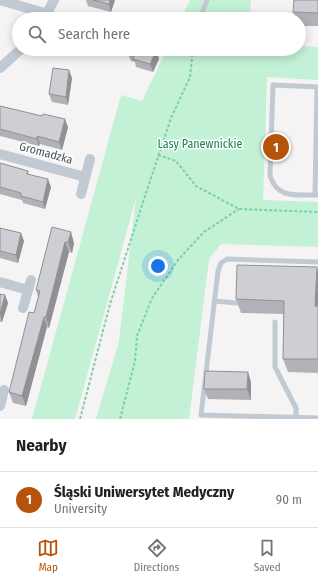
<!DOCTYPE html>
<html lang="en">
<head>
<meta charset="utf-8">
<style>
	:root { --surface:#fff; --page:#f6f6f6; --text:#202124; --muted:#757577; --line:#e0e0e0; --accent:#b45309 }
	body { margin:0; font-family:"Fira Sans Condensed",sans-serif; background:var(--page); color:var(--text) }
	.you { position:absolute; left:158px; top:266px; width:14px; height:14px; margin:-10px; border:3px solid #fff; border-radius:50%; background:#1a73e8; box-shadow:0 0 0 6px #1a73e833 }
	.badge { display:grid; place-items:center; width:26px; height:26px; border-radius:50%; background:var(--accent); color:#fff; font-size:13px; font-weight:700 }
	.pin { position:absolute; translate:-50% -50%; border:2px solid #fff; box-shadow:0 1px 4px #0006 }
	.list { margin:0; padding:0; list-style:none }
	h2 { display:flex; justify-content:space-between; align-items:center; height:52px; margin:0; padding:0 16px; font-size:17px }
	h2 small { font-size:13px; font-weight:400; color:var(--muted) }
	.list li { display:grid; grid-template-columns:26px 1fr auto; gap:12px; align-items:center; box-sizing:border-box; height:56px; padding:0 16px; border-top:1px solid var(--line) }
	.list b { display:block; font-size:15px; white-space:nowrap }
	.list p { margin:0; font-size:13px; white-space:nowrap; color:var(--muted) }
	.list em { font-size:13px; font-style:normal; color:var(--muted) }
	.icon { flex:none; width:22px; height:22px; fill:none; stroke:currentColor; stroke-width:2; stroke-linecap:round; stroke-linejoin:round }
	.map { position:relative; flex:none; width:318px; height:419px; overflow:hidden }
	.search { position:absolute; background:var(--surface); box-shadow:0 2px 10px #0003; left:12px; right:12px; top:12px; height:44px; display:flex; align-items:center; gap:10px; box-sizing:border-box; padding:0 14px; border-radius:22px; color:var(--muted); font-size:15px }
	.sheet { height:108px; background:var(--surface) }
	nav { display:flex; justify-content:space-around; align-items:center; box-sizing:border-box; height:56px; border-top:1px solid var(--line); background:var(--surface); font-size:11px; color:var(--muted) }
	nav a { display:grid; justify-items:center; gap:2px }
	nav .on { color:var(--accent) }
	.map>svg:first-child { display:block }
</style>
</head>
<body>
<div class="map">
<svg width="318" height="419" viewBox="0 0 318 419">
	<rect width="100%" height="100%" fill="#f5f3f3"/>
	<!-- green -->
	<g fill="#c3f1d5">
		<path d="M190 0H251L250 19H181Z"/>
		<path d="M299 46 318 47V80L267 77 263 200 318 202V247L221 244 209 259 189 419H96L119 341 136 198 75 419H32L121 95 142 101 167 49H299Z"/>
	</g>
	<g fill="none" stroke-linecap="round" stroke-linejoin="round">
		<!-- path -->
		<g stroke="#7ad0a6" stroke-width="2" stroke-dasharray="3 2" stroke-linecap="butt">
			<path d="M158 155 176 161 196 186 239 209 318 212"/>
			<path d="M80 419 110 304 147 190 171 118 190 77 193 49"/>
			<path d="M120 419 135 361 137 336 152 298 178 260 204 232 239 209"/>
		</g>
		<!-- lane -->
		<g stroke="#c1cad2" stroke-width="5">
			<path d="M200 19 207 0"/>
			<path d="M318 87 273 85 270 176C278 200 297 194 318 195"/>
			<path d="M315 195 317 87"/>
			<path d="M318 262 227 259 221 263 218 271 201 415 318 418"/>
			<path d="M214 301 237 303"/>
			<path d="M275 322V367L296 408V418"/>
		</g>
		<!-- street -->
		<g stroke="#c1cad2" stroke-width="10">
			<path d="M0 0 48 14"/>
			<path d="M44 19 54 0"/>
			<path d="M0 68 21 49"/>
			<path d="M0 154 85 177"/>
			<path d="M81 194 90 159"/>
			<path d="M0 282 28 290"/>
			<path d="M23 308 31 280"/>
			<path d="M0 406 4 390"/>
		</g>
	</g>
	<!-- wall -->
	<g fill="#b0b2b7">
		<path d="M86 0H115L111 12 88 6Z"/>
		<path d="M318 0V26H299V19H296L293 12Z"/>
		<path d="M66 49H83L81 56 67 51Z"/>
		<path d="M129 49H158L159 52 158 56 159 59 153 72 136 67 135 62 131 61 128 54Z"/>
		<path d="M72 78 68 105 52 102 49 94Z"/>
		<path d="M0 106 68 127 62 150 40 144 39 146 0 136Z"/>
		<path d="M0 163 28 171 29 174 51 187 45 209 23 203 22 200 0 194Z"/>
		<path d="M52 227 74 243 72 253 69 252 49 328 47 327 26 406 13 403 9 392 34 313 38 297 36 290Z"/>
		<path d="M0 228 24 241 18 263 0 258Z"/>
		<path d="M318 271V373L288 372 283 359 284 314 241 313 236 299Z"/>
		<path d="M0 294 5 295 8 303 2 322H0Z"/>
		<path d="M251 382V400L208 399 204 389Z"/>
	</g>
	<!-- shaded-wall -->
	<g fill="#909195">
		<path d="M110 0H115L111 12 109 4Z"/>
		<path d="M79 49H83L81 56Z"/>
		<path d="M155 49H158L159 52 158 56 159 59 153 72 150 64Z"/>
		<path d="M69 70 72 78 68 105 66 97Z"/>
		<path d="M65 119 68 127 62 150 59 142Z"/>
		<path d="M37 136 40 144 39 146 37 139Z"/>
		<path d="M48 179 51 187 45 209 43 202Z"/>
		<path d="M71 232 74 243 72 253 68 242Z"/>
		<path d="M21 233 24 241 18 263 16 255Z"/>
		<path d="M65 242 69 252 49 328 46 317Z"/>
		<path d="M317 267 318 271V313L315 306Z"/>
		<path d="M5 295 8 303 2 322 0 314Z"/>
		<path d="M44 317 47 327 26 406 22 396Z"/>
		<path d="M248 372 251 382V400L247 389Z"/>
	</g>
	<!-- building -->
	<g fill="#cdcfd5" stroke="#909195">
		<path d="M93 0H110L109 4Z"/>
		<path d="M294 0H318V13L293 12Z"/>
		<path d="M129 49H155L154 50 156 52 150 64 133 59 134 56 128 54Z"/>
		<path d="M53 68 69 70 66 97 49 94Z"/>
		<path d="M0 106 42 116 43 114 65 119 59 142 37 136V139L0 129Z"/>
		<path d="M0 163 28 171 27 174 48 179 43 202 21 196V193L0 187Z"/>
		<path d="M52 227 71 232 68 242H65L46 317H44L22 396 9 392 29 312 34 313 40 291 36 290Z"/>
		<path d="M0 228 21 233 16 255 0 251Z"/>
		<path d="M237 265 317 267 315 306H318V359H283L284 301 236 299Z"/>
		<path d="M0 294 5 295 0 314Z"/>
		<path d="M205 371 248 372 247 389H204Z"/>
	</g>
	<g text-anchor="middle" stroke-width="3" stroke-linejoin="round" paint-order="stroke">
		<!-- park labels -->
		<g font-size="12" fill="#17864f" stroke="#fff">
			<text x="200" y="148">Lasy Panewnickie</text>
		</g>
		<!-- street labels -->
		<g font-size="12" fill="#4a5661" stroke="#fff">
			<text transform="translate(46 153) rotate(15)" y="4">Gromadzka</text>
		</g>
	</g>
</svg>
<div class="you"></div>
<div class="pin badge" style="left:276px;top:147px">1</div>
<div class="search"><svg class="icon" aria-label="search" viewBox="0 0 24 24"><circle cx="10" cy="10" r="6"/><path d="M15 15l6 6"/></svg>Search here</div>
</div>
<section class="sheet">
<h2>Nearby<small></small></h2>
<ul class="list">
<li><span class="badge">1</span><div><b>Śląski Uniwersytet Medyczny</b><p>University</p></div><em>90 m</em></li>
</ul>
</section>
<nav>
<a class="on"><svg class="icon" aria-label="map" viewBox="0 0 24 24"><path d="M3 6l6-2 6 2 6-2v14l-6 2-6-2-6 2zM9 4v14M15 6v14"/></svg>Map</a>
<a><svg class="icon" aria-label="directions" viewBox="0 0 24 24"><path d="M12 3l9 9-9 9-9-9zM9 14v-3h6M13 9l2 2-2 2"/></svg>Directions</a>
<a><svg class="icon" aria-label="saved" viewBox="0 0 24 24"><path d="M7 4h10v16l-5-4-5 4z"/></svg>Saved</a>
</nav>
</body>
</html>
